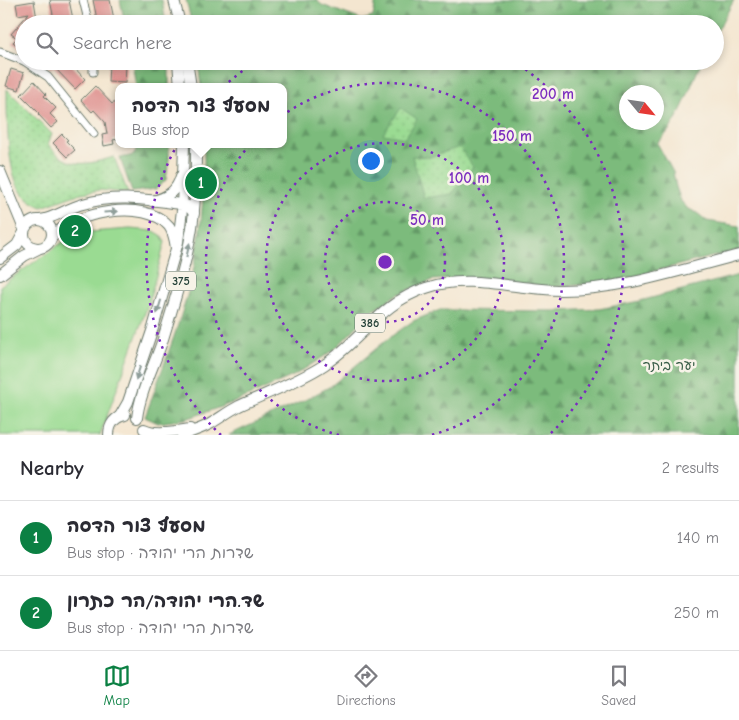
<!DOCTYPE html>
<html lang="en">
<head>
<meta charset="utf-8">
<style>
	:root { --surface:#fff; --page:#f7f7f7; --text:#2b2b33; --muted:#7c7c81; --line:#e1e1e2; --accent:#0b8043 }
	body { margin:0; font-family:"Comic Neue","Playpen Sans Hebrew",sans-serif; background:var(--page); color:var(--text) }
	.compass { position:absolute; left:619px; top:85px; width:45px; height:45px; border-radius:50%; background:var(--surface); box-shadow:0 2px 8px #0003; rotate:119deg }
	.you { position:absolute; left:370px; top:160px; width:18px; height:18px; margin:-12px; border:4px solid #fff; border-radius:50%; background:#1a73e8; box-shadow:0 0 0 8px #1a73e833 }
	.badge { display:grid; place-items:center; width:32px; height:32px; border-radius:50%; background:var(--accent); color:#fff; font-size:16px; font-weight:700 }
	.pin { position:absolute; translate:-50% -50%; border:2px solid #fff; box-shadow:0 1px 5px #0006 }
	.popup { position:absolute; left:115px; top:83px; width:172px; height:65px; box-sizing:border-box; display:grid; place-content:center; border-radius:10px; background:var(--surface); filter:drop-shadow(0 1px 4px #0005); font-size:16px; white-space:nowrap; color:var(--muted) }
	.popup b { font-size:19px; color:var(--text) }
	.popup::after { content:''; position:absolute; left:50%; top:100%; margin-left:-10px; border:10px solid transparent; border-top-color:var(--surface) }
	.list { margin:0; padding:0; list-style:none }
	h2 { display:flex; justify-content:space-between; align-items:center; height:65px; margin:0; padding:0 20px; font-size:21px }
	h2 small { font-size:16px; font-weight:400; color:var(--muted) }
	.list li { display:grid; grid-template-columns:32px 1fr auto; gap:15px; align-items:center; box-sizing:border-box; height:75px; padding:0 20px; border-top:1px solid var(--line) }
	.list b { display:block; font-size:19px; white-space:nowrap }
	.list p { margin:0; font-size:16px; white-space:nowrap; color:var(--muted) }
	.list em { font-size:16px; font-style:normal; color:var(--muted) }
	.icon { flex:none; width:28px; height:28px; fill:none; stroke:currentColor; stroke-width:2; stroke-linecap:round; stroke-linejoin:round }
	.map { position:relative; flex:none; width:739px; height:435px; overflow:hidden }
	.search { position:absolute; background:var(--surface); box-shadow:0 2px 8px #0003; left:15px; right:15px; top:15px; height:55px; display:flex; align-items:center; gap:12px; box-sizing:border-box; padding:0 18px; border-radius:28px; color:var(--muted); font-size:19px }
	.sheet { height:215px; background:var(--surface) }
	nav { display:flex; justify-content:space-around; align-items:center; box-sizing:border-box; height:70px; border-top:1px solid var(--line); background:var(--surface); font-size:14px; color:var(--muted) }
	nav a { display:grid; justify-items:center; gap:2px }
	nav .on { color:var(--accent) }
	.map>svg:first-child { display:block }
</style>
</head>
<body>
<div class="map">
<svg width="739" height="435" viewBox="0 0 739 435">
	<defs>
		<pattern id="forest-firs" width="22" height="20" patternUnits="userSpaceOnUse" patternTransform="scale(1.25)"><rect width="22" height="20" fill="#7bbb7c"/><path d="M5 1l3.5 6h-7zM16 11l3.5 6h-7z" fill="#649966"/></pattern>
		<pattern id="park-dots" width="8" height="8" patternUnits="userSpaceOnUse" patternTransform="scale(1.25)"><rect width="8" height="8" fill="#9adb92"/><path d="M2 2h.1M6 6h.1" fill="none" stroke="#84bd7e" stroke-width="1.8" stroke-linecap="round"/></pattern>
	</defs>
	<rect width="100%" height="100%" fill="#f7f3e8"/>
	<filter id="ink" filterUnits="userSpaceOnUse"><feTurbulence type="fractalNoise" baseFrequency=".02" numOctaves="2"/><feDisplacementMap in="SourceGraphic" scale="10" xChannelSelector="R" yChannelSelector="G"/><feConvolveMatrix kernelMatrix="1 2 1 2 8 2 1 2 1" color-interpolation-filters="sRGB"/></filter>
	<filter id="wash" filterUnits="userSpaceOnUse"><feTurbulence type="fractalNoise" baseFrequency=".0096" numOctaves="4" result="noise"/><feDisplacementMap in="SourceGraphic" scale="20" xChannelSelector="R" yChannelSelector="G"/><feGaussianBlur stdDeviation="1.12" result="paint"/><feColorMatrix in="noise" values="0 0 0 0 0 0 0 0 0 0 0 0 0 0 0 0 0 1.4 0 .05"/><feComposite in="paint" operator="in"/></filter>
	<g filter="url(#wash)">
		<rect width="100%" height="100%" fill="#f4e6d0"/>
		<!-- grass -->
		<path fill="#9adb92" stroke="#5c8c63" d="M130 229 154 231 161 235 165 242 149 302 100 435H0V286L76 233Z"/>
		<!-- forest -->
		<g fill="url(#forest-firs)" stroke="#4d7c58" fill-rule="evenodd">
			<path d="M120 0H162L166 24H125Z"/>
			<path d="M186 0H316L322 5 362 20 373 17 376 0H734L715 35V24H192Z"/>
			<path d="M132 61H169V87H136Z"/>
			<path d="M198 61H702C689 88 680 124 657 143L673 172 676 187 681 201 687 208 697 213 707 221 739 226V250L607 283 547 287 495 278H463L433 280 396 295 371 312 334 350 295 375 235 402 186 419 158 423 145 417C160 375 177 332 189 289 201 243 205 192 204 144H284V87H201ZM626 92H656V122H626Z"/>
			<path d="M138 144H169V159L166 180 156 189 132 192 120 158 134 155Z"/>
			<path d="M739 275V435H229L303 401 331 386 389 338 413 321 440 310 557 311 599 309 640 301Z"/>
		</g>
		<!-- park -->
		<g fill="url(#park-dots)" stroke="#5c8c63">
			<path d="M7 89 52 134 48 144C68 170 86 165 114 157L128 193 101 190 81 193 42 207C35 204 28 200 23 194 6 174 7 115 7 89Z"/>
			<path d="M401 108 417 119 405 138 383 134Z"/>
			<path d="M460 147 473 167 452 194 424 198 412 156 430 157Z"/>
		</g>
		<g id="blocks">
			<!-- building -->
			<g fill="#df908e">
				<path d="M50 0H69L74 24H55Z"/>
				<path d="M93 0H110L115 24H98Z"/>
				<path d="M34 1 37 19 24 21V51L13 42 17 38 11 34 29 13 18 15 16 4Z"/>
				<path d="M42 61H68L85 79 75 89 53 66 51 69Z"/>
				<path d="M109 64 126 65 125 83 108 82Z"/>
				<path d="M11 69 24 73 19 90 6 86Z"/>
				<path d="M34 81 46 94 44 96 56 108 50 114 58 122 51 128 38 114 39 113 21 95Z"/>
				<path d="M95 86 112 104 115 102 118 106V139L113 140 114 144 104 146 102 135 107 134 105 122 94 110 92 112 81 100Z"/>
				<path d="M62 134 68 140 66 141 75 150 67 157 53 143Z"/>
			</g>
		</g>
	</g>
	<g filter="url(#ink)">
		<use href="#blocks" fill-opacity="0" stroke="#6a786b" stroke-width="1"/>
		<g fill="none" stroke-linecap="round" stroke-linejoin="round">
			<!-- street casing -->
			<g stroke="#6a786b" stroke-width="9">
				<g id="street">
					<path d="M83 0 89 24"/>
					<path d="M0 52 24 61"/>
					<path d="M24 61 48 77 94 134"/>
					<path d="M93 61V72"/>
				</g>
			</g>
			<!-- secondary casing -->
			<g stroke="#6a786b" stroke-width="12">
				<g id="secondary">
					<path d="M0 171 24 229"/>
					<circle cx="38" cy="234" r="14"/>
					<path d="M40 220C56 218 67 208 83 204 115 194 149 200 182 204L188 206 194 213"/>
					<path d="M52 237C74 212 145 198 169 226 174 233 175 241 176 248"/>
					<path d="M0 258 17 245 23 234"/>
					<path d="M0 275 24 256 38 249"/>
				</g>
			</g>
			<!-- primary casing -->
			<g stroke="#6a786b" stroke-width="12">
				<g id="primary">
					<path d="M174 0 180 24"/>
					<path d="M178 61 180 87"/>
					<path d="M187 61 191 87"/>
					<path d="M152 201C167 198 177 191 181 176"/>
					<path d="M120 416 128 402 153 328 178 242 182 210 184 144"/>
					<path d="M137 418C140 392 155 364 163 339 173 306 184 273 190 239 196 209 196 175 196 144"/>
					<path d="M144 429C155 435 176 431 190 429"/>
					<path d="M109 435C109 424 115 417 125 415"/>
					<path d="M182 435C191 432 201 429 210 424 220 418 229 411 239 406 267 393 298 382 324 365 362 340 380 303 426 288 470 273 516 290 561 290 621 290 681 270 739 255"/>
				</g>
			</g>
			<!-- street -->
			<use href="#street" stroke="#fff" stroke-width="7"/>
			<!-- secondary -->
			<use href="#secondary" stroke="#fff" stroke-width="10"/>
			<!-- primary -->
			<use href="#primary" stroke="#fff" stroke-width="10"/>
		</g>
		<!-- one-way arrows -->
		<defs><path id="oneway-solid" d="M-6-.8H1V-3.2L6.5 0L1 3.2V.8H-6Z" transform="scale(1.25)"/></defs>
		<g fill="#8f9e9a">
			<use href="#oneway-solid" transform="translate(111 212) rotate(-4)"/>
			<use href="#oneway-solid" transform="translate(188 250) rotate(-77)"/>
			<use href="#oneway-solid" transform="translate(159 307) rotate(107)"/>
			<use href="#oneway-solid" transform="translate(138 373) rotate(108)"/>
		</g>
	</g>
	<!-- distance rings -->
	<g fill="none" stroke="#7b2cbf" stroke-width="2.5" stroke-dasharray="2.5 5">
		<circle cx="385" cy="262" r="60"/>
		<circle cx="385" cy="262" r="119"/>
		<path d="M339 435A179 179 0 1 1 431 435"/>
		<path d="M221 435A238 238 0 0 1 257 61M513 61A238 238 0 0 1 549 435"/>
	</g>
	<g text-anchor="middle" stroke-width="5" stroke-linejoin="round" paint-order="stroke">
		<!-- shield labels -->
		<g fill="#f7f3e8" stroke="#60746a" stroke-width="1">
			<rect x="166" y="271.5" width="30" height="19" rx="4"/>
			<rect x="355" y="313.5" width="30" height="19" rx="4"/>
		</g>
		<g font-size="12" font-weight="bold" fill="#1f3d34">
			<text x="181" y="285">375</text>
			<text x="370" y="327">386</text>
		</g>
		<!-- park labels -->
		<g font-size="14" fill="#385d47" stroke="#f7f3e8">
			<text x="669" y="370">יער ביתר</text>
		</g>
	</g>
	<circle cx="385" cy="262" r="8" fill="#7b2cbf" stroke="#f7f3e8" stroke-width="2.5"/>
	<g font-size="15" text-anchor="middle" font-weight="bold" fill="#7b2cbf" stroke="#f7f3e8" stroke-width="5" stroke-linejoin="round" paint-order="stroke">
		<text x="553" y="99">200 m</text>
		<text x="512" y="141">150 m</text>
		<text x="469" y="183">100 m</text>
		<text x="427" y="225">50 m</text>
	</g>
</svg>
<svg class="compass" viewBox="-18 -18 36 36"><path d="M0-13l5 13h-10z" fill="#e53935"/><path d="M0 13l5-13h-10z" fill="#7c7c81"/></svg>
<div class="you"></div>
<div class="pin badge" style="left:201px;top:183px">1</div>
<div class="popup"><b>מסעף צור הדסה</b>Bus stop</div>
<div class="pin badge" style="left:75px;top:231px">2</div>
<div class="search"><svg class="icon" aria-label="search" viewBox="0 0 24 24"><circle cx="10" cy="10" r="6"/><path d="M15 15l6 6"/></svg>Search here</div>
</div>
<section class="sheet">
<h2>Nearby<small>2 results</small></h2>
<ul class="list">
<li><span class="badge">1</span><div><b>מסעף צור הדסה</b><p>Bus stop · שדרות הרי יהודה</p></div><em>140 m</em></li>
<li><span class="badge">2</span><div><b>שד.הרי יהודה/הר כתרון</b><p>Bus stop · שדרות הרי יהודה</p></div><em>250 m</em></li>
</ul>
</section>
<nav>
<a class="on"><svg class="icon" aria-label="map" viewBox="0 0 24 24"><path d="M3 6l6-2 6 2 6-2v14l-6 2-6-2-6 2zM9 4v14M15 6v14"/></svg>Map</a>
<a><svg class="icon" aria-label="directions" viewBox="0 0 24 24"><path d="M12 3l9 9-9 9-9-9zM9 14v-3h6M13 9l2 2-2 2"/></svg>Directions</a>
<a><svg class="icon" aria-label="saved" viewBox="0 0 24 24"><path d="M7 4h10v16l-5-4-5 4z"/></svg>Saved</a>
</nav>
</body>
</html>
